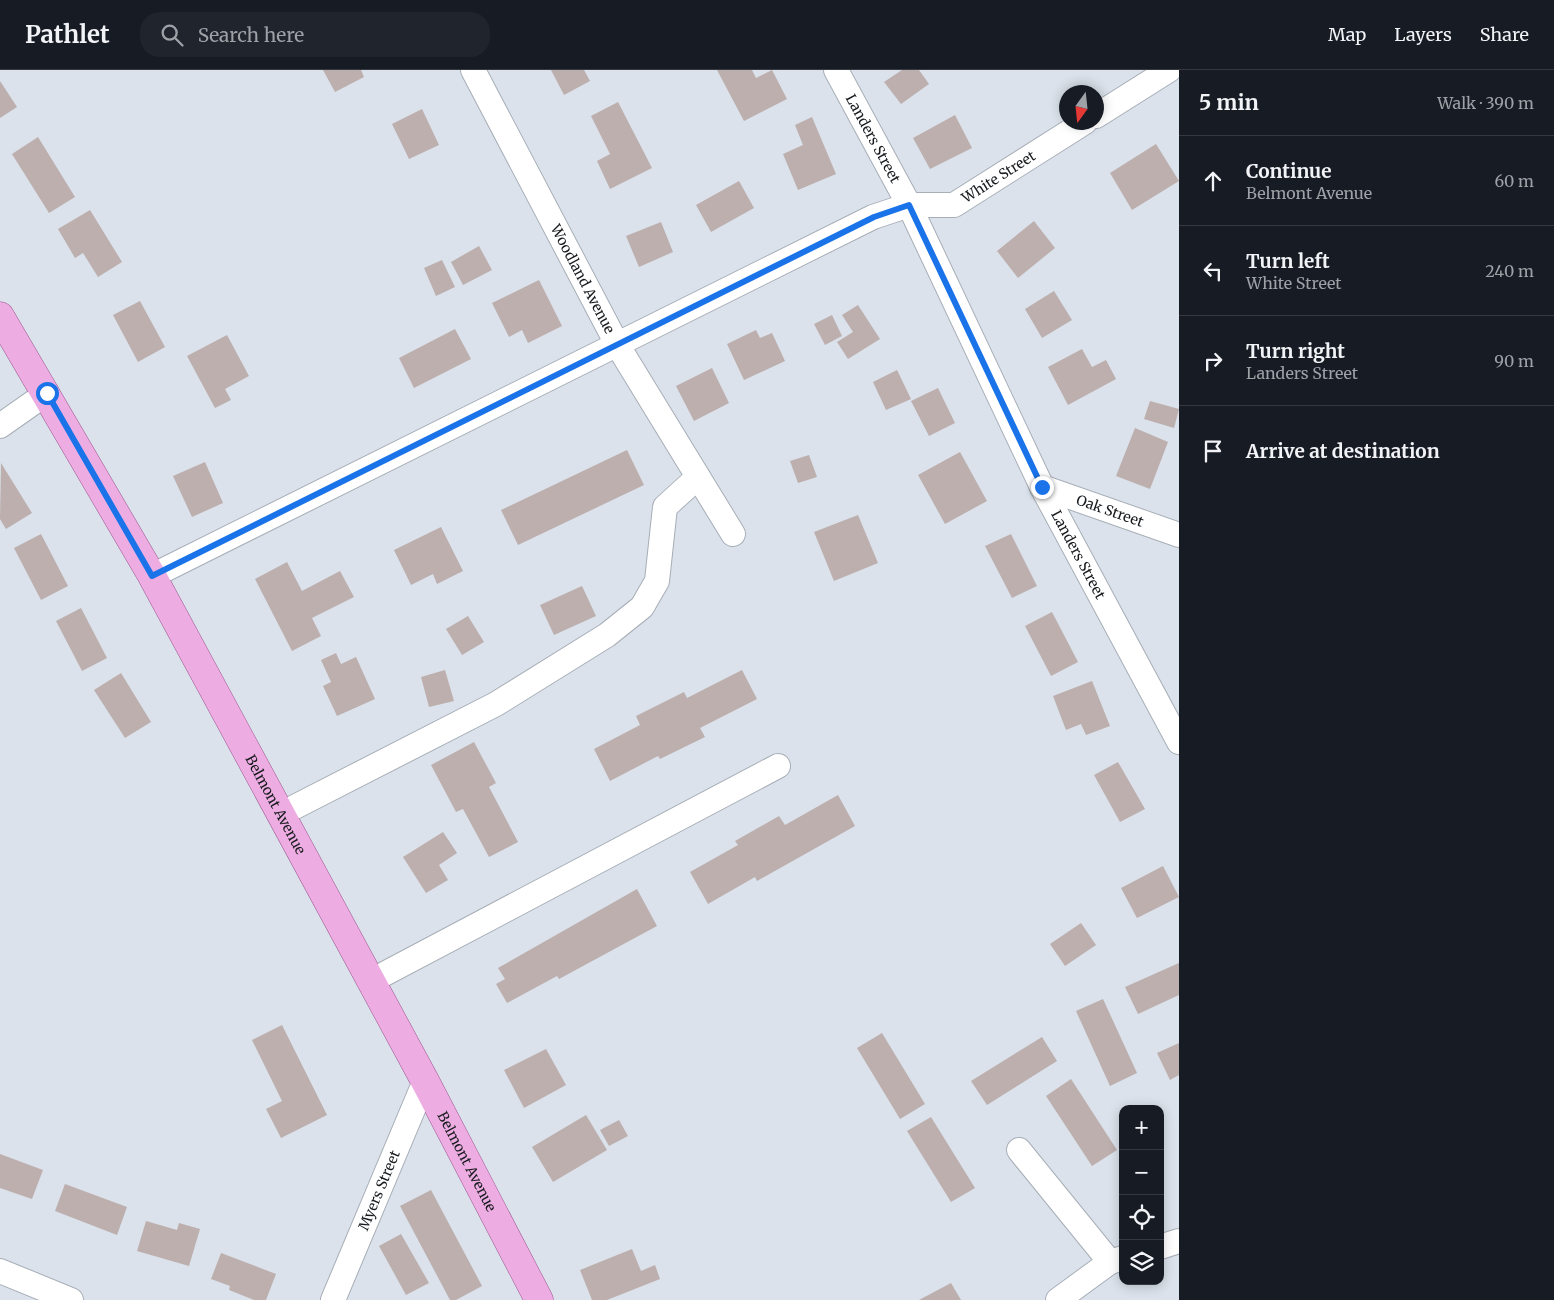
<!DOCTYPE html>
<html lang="en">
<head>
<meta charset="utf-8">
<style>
	:root { --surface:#171b24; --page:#20242c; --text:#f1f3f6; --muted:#9ea1a6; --line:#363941 }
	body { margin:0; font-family:Merriweather,serif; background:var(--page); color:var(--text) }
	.controls { position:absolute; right:15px; bottom:15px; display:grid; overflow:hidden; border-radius:10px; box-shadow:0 2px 12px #0003 }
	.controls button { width:45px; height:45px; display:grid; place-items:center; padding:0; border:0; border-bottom:1px solid var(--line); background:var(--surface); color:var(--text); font:25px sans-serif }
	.compass { position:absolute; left:1059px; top:15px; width:45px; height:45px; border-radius:50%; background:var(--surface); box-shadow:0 2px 12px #0003; rotate:195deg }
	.stop { position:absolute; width:15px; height:15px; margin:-11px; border:4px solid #1a73e8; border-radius:50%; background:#fff }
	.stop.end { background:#1a73e8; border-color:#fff; box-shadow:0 1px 5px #0008 }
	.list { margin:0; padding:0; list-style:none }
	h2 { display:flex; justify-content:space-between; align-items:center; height:65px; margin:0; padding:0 20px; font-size:21px }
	h2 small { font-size:16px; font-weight:400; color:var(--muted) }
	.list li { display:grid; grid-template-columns:32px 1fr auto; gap:15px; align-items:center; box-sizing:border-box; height:90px; padding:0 20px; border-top:1px solid var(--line) }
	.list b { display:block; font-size:19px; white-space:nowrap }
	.list p { margin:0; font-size:16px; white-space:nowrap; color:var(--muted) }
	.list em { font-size:16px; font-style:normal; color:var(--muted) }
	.icon { flex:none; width:28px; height:28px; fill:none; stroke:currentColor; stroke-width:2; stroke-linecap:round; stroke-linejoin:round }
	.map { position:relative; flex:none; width:1179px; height:1230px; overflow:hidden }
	header { display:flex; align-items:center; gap:30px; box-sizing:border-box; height:70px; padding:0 25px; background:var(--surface); border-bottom:1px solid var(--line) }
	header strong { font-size:24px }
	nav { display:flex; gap:28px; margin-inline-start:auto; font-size:18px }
	.search { width:350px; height:45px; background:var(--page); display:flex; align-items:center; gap:12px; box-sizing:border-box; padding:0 18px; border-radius:20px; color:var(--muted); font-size:19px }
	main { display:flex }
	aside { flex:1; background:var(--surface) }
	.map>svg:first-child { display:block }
</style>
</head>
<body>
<header>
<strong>Pathlet</strong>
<div class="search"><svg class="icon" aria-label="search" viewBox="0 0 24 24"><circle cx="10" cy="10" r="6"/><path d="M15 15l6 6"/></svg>Search here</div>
<nav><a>Map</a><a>Layers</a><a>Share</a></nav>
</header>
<main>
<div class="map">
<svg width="1179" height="1230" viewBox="0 0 1179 1230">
	<rect width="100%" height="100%" fill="#dbe2eb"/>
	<!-- building -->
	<g fill="#bcafae">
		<path d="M323 0H361L364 7 335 22Z"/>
		<path d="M551 0H584L590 11 564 25Z"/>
		<path d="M717 0H752L756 8 772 0 787 29 744 51Z"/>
		<path d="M902 0H919L929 14 901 34 884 12Z"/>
		<path d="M0 11 17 37 0 48Z"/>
		<path d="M618 32 652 98 610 119 597 91 610 84 591 46Z"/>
		<path d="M422 39 439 75 409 89 392 54Z"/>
		<path d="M955 45 972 78 930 99 913 68Z"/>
		<path d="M812 47 836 104 798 120 783 84 803 75 795 55Z"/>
		<path d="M38 67 75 127 49 143 12 84Z"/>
		<path d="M1156 74 1179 111 1132 140 1110 103Z"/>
		<path d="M739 111 754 138 711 162 696 135Z"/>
		<path d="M90 140 122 192 98 207 83 183 75 188 58 159Z"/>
		<path d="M1034 151 1055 178 1018 208 997 181Z"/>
		<path d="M661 152 673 182 639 197 626 166Z"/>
		<path d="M479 176 492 200 463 215 451 192Z"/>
		<path d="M442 190 455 217 436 226 424 198Z"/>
		<path d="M539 210 562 256 528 273 522 260 509 267 492 233Z"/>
		<path d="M1054 221 1072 250 1042 268 1025 239Z"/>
		<path d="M140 231 165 277 138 292 113 245Z"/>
		<path d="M858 235 880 269 848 289 837 272 853 262 842 245Z"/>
		<path d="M832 245 842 266 825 275 814 254Z"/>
		<path d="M455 259 471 289 414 318 399 288Z"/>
		<path d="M756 260 760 268 772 263 785 291 744 310 727 274Z"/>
		<path d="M227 265 249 306 225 319 231 330 215 338 187 286Z"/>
		<path d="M1082 279 1092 297 1106 290 1116 309 1068 335 1048 297Z"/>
		<path d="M712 298 729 333 694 351 676 316Z"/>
		<path d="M897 300 911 329 886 340 873 312Z"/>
		<path d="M938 318 955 353 929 366 911 331Z"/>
		<path d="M1150 331 1179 339 1174 358 1144 349Z"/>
		<path d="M1135 358 1168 372 1150 419 1116 406Z"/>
		<path d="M627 380 644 415 518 475 501 440Z"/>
		<path d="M960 382 987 431 945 454 918 405Z"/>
		<path d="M809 385 817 407 798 413 790 391Z"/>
		<path d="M205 392 223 433 192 447 173 406Z"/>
		<path d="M1 393 32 443 6 459 0 449Z"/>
		<path d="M858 445 878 493 834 511 814 462Z"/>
		<path d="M441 457 463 501 437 514 433 504 411 515 394 480Z"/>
		<path d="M41 464 68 516 41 530 14 478Z"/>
		<path d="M1011 464 1037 516 1012 528 985 476Z"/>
		<path d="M287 492 302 521 340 501 354 527 312 548 321 566 292 581 255 509Z"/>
		<path d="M582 516 596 546 554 565 540 535Z"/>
		<path d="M81 538 107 588 82 601 56 551Z"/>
		<path d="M1052 542 1078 592 1051 606 1025 556Z"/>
		<path d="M468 546 484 572 462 585 446 559Z"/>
		<path d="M336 583 341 594 356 587 375 629 337 646 323 616 331 612 321 590Z"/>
		<path d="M445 600 454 631 429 637 421 607Z"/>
		<path d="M742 600 757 629 700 658 705 667 660 689 658 686 610 711 594 679 640 655 636 646 684 622 687 628Z"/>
		<path d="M121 603 151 652 125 668 94 620Z"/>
		<path d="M1092 611 1110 656 1086 665 1081 654 1066 660 1053 626Z"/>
		<path d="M474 672 496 713 489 717 518 772 489 787 463 739 456 742 431 695Z"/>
		<path d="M1118 692 1145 739 1120 752 1094 705Z"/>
		<path d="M838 725 855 756 757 811 755 807 708 834 690 802 738 775 735 771 779 746 785 755Z"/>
		<path d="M443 762 457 783 439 795 448 810 426 823 403 787Z"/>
		<path d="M1163 796 1179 827 1137 848 1121 818Z"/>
		<path d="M637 819 657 856 559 909 557 906 507 933 496 914 505 909 498 898Z"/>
		<path d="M1081 853 1096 875 1065 896 1050 874Z"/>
		<path d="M1179 893V925L1138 944 1125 917Z"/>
		<path d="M1103 929 1137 1003 1110 1016 1076 941Z"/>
		<path d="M282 955 327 1045 281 1068 266 1039 282 1031 252 970Z"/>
		<path d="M882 963 925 1034 900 1049 857 978Z"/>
		<path d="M1042 967 1057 991 987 1035 971 1011Z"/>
		<path d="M1179 973V1005L1170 1010 1157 983Z"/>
		<path d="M546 979 566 1015 524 1038 504 1000Z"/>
		<path d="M1071 1009 1117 1080 1092 1096 1046 1026Z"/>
		<path d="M586 1045 607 1080 553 1112 532 1077Z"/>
		<path d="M931 1047 975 1118 951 1132 907 1061Z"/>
		<path d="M619 1050 628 1066 609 1076 600 1060Z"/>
		<path d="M0 1084 43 1100 32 1129 0 1118Z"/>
		<path d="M65 1114 127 1137 117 1165 55 1141Z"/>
		<path d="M431 1120 482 1216 456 1230H450L400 1136Z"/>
		<path d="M146 1151 177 1160 179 1153 200 1159 189 1196 137 1181Z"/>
		<path d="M401 1164 429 1213 406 1225 379 1176Z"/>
		<path d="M632 1179 641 1201 655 1195 660 1209 607 1230H592L580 1200Z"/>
		<path d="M221 1183 276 1204 266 1230H254L229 1220 230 1216 211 1209Z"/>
		<path d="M951 1213 961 1230H919Z"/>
	</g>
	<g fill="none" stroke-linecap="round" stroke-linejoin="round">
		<!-- minor casing -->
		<g stroke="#a7aeb7" stroke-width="26">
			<g id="minor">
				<path id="s1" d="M473 0 618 276 733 464"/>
				<path id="s2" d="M836 0 909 135 1042 417 1179 672"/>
				<path d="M1096 46 1169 0"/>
				<path d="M0 356 47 323"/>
				<path id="s3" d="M1042 417 1179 465"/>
				<path id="s4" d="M152 506 873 147 909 135H954L1085 52"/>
				<path d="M281 744 496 634 607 565 642 537 657 511 665 437 698 407"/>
				<path d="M371 911 778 696"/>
				<path d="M1019 1080 1110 1192 1123 1188"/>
				<path d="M1160 1177 1179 1171"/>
				<path d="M0 1201 71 1230"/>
				<path id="s5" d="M333 1230 425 1011"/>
				<path d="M1058 1230 1110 1192"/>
			</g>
		</g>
		<!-- major casing -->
		<g stroke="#9b5791" stroke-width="29">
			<g id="major">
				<path id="s6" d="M0 246 152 506 425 1011 539 1230"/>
			</g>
		</g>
		<!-- minor -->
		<use href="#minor" stroke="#fff" stroke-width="24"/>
		<!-- major -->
		<use href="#major" stroke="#edade2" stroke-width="28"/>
	</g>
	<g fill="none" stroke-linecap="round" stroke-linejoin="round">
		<!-- route -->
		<path stroke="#1a73e8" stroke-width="6" d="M47 323 152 506 874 147 909 135 1042 417"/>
	</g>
	<g text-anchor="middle" stroke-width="4" stroke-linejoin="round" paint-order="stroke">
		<!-- street labels -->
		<g font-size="14" fill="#181b1e" stroke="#dbe2eb">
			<text dy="5" stroke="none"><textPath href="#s2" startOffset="78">Landers Street</textPath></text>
			<text dy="5" stroke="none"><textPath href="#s4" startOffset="941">White Street</textPath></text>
			<text dy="5" stroke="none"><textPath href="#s1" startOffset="236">Woodland Avenue</textPath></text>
			<text dy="5" stroke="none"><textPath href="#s3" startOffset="72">Oak Street</textPath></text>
			<text dy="5" stroke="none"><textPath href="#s2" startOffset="542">Landers Street</textPath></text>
			<text dy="5" stroke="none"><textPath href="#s6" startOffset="561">Belmont Avenue</textPath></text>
			<text dy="5" stroke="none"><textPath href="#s6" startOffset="966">Belmont Avenue</textPath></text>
			<text dy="5" stroke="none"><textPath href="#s5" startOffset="119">Myers Street</textPath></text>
		</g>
	</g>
</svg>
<div class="controls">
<button>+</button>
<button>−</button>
<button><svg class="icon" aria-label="locate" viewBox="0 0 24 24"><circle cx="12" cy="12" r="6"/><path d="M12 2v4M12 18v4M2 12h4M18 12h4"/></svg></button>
<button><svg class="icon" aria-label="layers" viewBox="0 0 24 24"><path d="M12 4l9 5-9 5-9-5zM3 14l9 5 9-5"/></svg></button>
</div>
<svg class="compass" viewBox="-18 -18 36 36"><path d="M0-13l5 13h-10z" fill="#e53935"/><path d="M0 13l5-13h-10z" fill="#9ea1a6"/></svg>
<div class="stop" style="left:47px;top:323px"></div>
<div class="stop end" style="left:1042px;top:417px"></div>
</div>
<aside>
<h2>5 min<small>Walk · 390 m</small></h2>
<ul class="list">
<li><svg class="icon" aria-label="ahead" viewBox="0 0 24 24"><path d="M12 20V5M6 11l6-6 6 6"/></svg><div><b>Continue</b><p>Belmont Avenue</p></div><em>60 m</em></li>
<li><svg class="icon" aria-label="left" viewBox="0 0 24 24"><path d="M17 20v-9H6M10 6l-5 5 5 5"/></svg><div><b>Turn left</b><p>White Street</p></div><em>240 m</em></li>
<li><svg class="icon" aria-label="right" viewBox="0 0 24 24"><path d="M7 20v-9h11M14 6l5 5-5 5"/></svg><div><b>Turn right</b><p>Landers Street</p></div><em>90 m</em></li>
<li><svg class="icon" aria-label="arrive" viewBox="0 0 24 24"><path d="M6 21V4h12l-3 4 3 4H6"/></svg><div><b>Arrive at destination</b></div></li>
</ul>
</aside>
</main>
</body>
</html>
